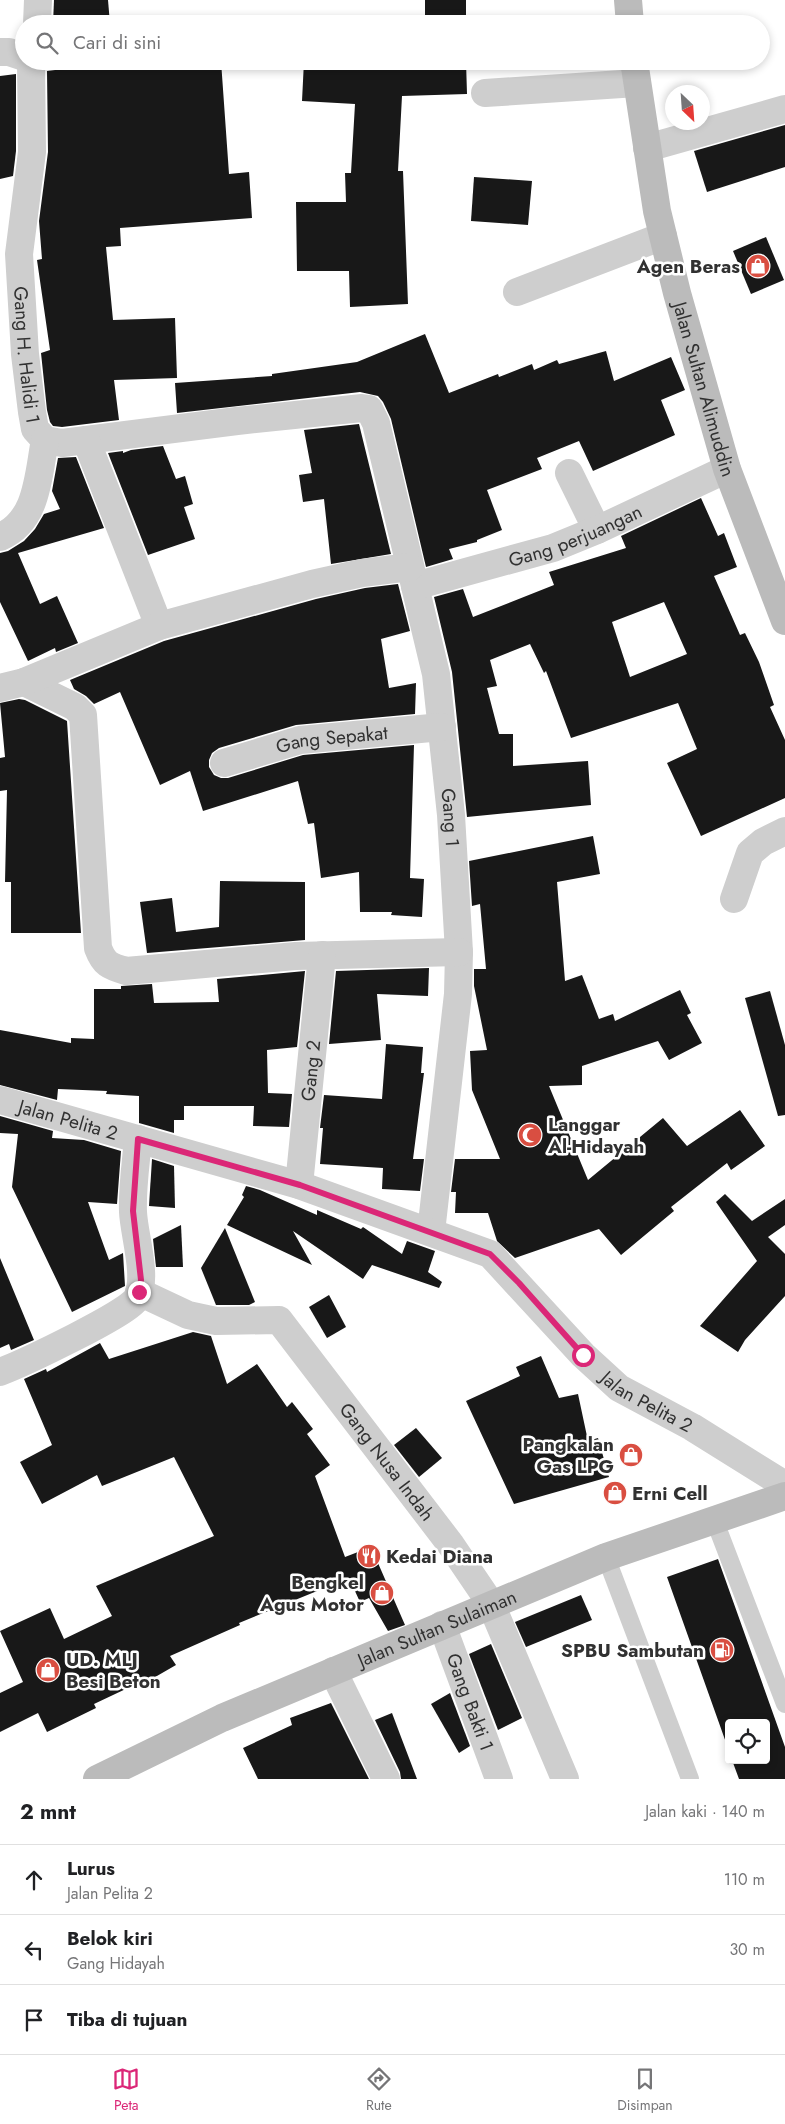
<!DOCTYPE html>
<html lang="id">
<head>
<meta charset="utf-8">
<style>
	:root { --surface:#fff; --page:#f2f2f2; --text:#202124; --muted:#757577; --line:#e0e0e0; --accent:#db2777 }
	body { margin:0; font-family:Jost,sans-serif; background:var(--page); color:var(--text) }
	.controls { position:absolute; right:15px; bottom:15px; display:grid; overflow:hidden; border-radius:5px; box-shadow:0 2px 8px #0003 }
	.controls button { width:45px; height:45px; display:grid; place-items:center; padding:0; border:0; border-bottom:1px solid var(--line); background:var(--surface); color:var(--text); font:25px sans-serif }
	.compass { position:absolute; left:665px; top:85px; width:45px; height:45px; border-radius:50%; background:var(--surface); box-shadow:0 2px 8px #0003; rotate:155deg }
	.stop { position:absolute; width:15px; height:15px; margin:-11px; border:4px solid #db2777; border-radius:50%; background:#fff }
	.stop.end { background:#db2777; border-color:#fff; box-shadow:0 1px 5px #0008 }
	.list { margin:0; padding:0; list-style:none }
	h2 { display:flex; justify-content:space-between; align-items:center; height:65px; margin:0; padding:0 20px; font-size:21px }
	h2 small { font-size:16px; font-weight:400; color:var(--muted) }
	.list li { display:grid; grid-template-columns:32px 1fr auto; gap:15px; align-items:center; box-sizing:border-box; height:70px; padding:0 20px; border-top:1px solid var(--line) }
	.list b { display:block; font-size:19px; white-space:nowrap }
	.list p { margin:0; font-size:16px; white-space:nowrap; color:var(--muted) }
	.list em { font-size:16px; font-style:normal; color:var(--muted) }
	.icon { flex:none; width:28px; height:28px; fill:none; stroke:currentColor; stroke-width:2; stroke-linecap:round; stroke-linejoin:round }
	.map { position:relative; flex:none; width:785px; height:1779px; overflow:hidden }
	.search { position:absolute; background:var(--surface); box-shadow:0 2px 8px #0003; left:15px; right:15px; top:15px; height:55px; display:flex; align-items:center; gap:12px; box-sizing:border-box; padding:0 18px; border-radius:28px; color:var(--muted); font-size:19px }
	.sheet { height:275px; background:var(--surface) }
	nav { display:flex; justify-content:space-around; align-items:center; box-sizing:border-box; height:70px; border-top:1px solid var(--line); background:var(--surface); font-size:14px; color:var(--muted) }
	nav a { display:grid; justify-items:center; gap:2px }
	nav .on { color:var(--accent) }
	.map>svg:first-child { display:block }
</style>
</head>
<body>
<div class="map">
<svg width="785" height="1779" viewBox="0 0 785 1779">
	<rect width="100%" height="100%" fill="#fff"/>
	<!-- building -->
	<g fill="#181818" fill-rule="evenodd">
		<path d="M54 0H108L110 24H53Z"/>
		<rect x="425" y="0" width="41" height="24"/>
		<path d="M128 61H221L229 174 249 172 252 218 120 228 121 246 106 247 113 320 175 318 177 378 114 380 119 420 62 427 53 426 50 422 47 410 41 353 50 350 37 260 42 259 39 221 48 152 47 71Z"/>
		<path d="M304 61H466L467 94 402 96 398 171H403L408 304 350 307 349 271H297L296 202H346L345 173H351L355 104 302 101Z"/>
		<path d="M16 74V151L13 176 0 179V76Z"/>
		<path d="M785 125V167L707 192 694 151Z"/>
		<path d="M474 177 532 181 528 225 471 221Z"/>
		<path d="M766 237 784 280 751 294 733 251Z"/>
		<path d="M425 334 449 393 498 374 499 377 532 364 534 370 557 360 559 364 606 351 614 381 671 357 685 390 661 400 675 435 593 471 579 441 537 458 542 469 487 490 502 530 477 540V542L449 549 453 559 426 567 391 419 383 402 378 396 360 392 177 413 175 383 272 376V374L357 362Z"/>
		<path d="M359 424 391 554 331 564 324 499 303 502 299 475 312 473 304 430Z"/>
		<path d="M163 446 176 479 185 476 193 504 184 507 195 539 148 555 108 453 123 451V453L131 450Z"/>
		<path d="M76 457 104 528 18 553 40 604 57 596 78 643 56 652 55 648 28 661 0 602V553L8 551 24 541 35 529 44 514 60 509 52 491 58 458Z"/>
		<path d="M701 498 718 536 724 533 737 567 714 576 740 635 745 633 759 662 774 705 770 707 785 740V798L701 836 667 763 697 749 678 703 571 738 546 671 544 673 530 644 490 660 497 686 487 688 499 734H513V766L588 761 591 805 467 817 452 672 434 597 463 589 473 617 554 585 549 572 626 548 621 536ZM664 602 687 654 630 677 612 622Z"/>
		<path d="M398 584 410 631 381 639 389 688 416 683 415 714 296 725 219 748 212 753 209 760V767L214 775 221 778H228L303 755 414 745 410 878 424 879 422 917 391 915 392 912H360L359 872 321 878 314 823 308 824 298 781 203 811 190 771 160 785 120 692 94 704 86 696 74 689 70 680 164 641 316 599 365 588Z"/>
		<path d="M19 699 25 700 67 721 81 933H11V882H5L7 790 0 791V758L5 757 0 703Z"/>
		<path d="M593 836 600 874 557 882 565 981 582 975 599 1019 613 1014 615 1021 680 990 691 1013 687 1015 702 1043 669 1060 658 1041 582 1066V1085L549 1086 588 1180 663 1118 687 1146 740 1110 765 1146 731 1170 727 1163 671 1207 674 1211 621 1255 599 1229 515 1258 497 1241 488 1213H455L456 1192H451L455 1159H500L472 1090 470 1051 487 1050 474 986V969H486L480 904 472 906 469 861Z"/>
		<path d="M220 881 305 882V940L147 953 140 902 172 898 176 932 219 927Z"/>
		<path d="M429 968 428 996 377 994 381 1040 329 1044 336 971Z"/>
		<path d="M305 971 297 1047 267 1050 268 1093 292 1094 289 1127 253 1126 254 1106H184V1120H174V1133L139 1123V1096L106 1094 107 1091 58 1089 57 1100 0 1085V1030L71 1043V1038L94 1039V989H121V986L152 984 154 1003 219 1002 217 979Z"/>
		<path d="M770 991 785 1045V1115L778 1116 745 998Z"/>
		<path d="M386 1044 423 1047 421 1073H424L413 1159H424L420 1191 382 1189 383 1168 320 1164 323 1128H320L324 1095 382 1099Z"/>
		<path d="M0 1116 53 1131 52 1138 84 1140 121 1151 117 1204 88 1202 109 1260 123 1253 125 1286 72 1312 12 1187 18 1134 0 1133Z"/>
		<path d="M152 1159 174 1166 175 1208 149 1206Z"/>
		<path d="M246 1186 260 1190 317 1215V1210L361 1229 363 1227 402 1254 407 1241 435 1251 428 1272 442 1282 439 1288 372 1265 363 1279 293 1231 312 1265 227 1225 244 1197 242 1195Z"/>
		<path d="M725 1194 752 1221 785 1199V1225L768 1237 785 1254V1296L745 1340 738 1352 700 1326 757 1261 716 1202Z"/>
		<path d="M181 1225 183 1267H156L153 1239Z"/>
		<path d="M225 1228 255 1302 249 1305H216L201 1268Z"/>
		<path d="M0 1258 34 1340 11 1350 9 1344 0 1348Z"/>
		<path d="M329 1295 346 1327 327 1338 309 1307Z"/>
		<path d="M193 1332 211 1336 227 1384 257 1364 287 1407 292 1402 313 1429 307 1434 330 1465 315 1476 345 1557 371 1547 405 1625 388 1631 369 1598 360 1602 349 1578 239 1623 240 1625 170 1656 176 1665 150 1680 149 1678 94 1704 96 1708 47 1732 38 1713 0 1732V1693L23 1682 0 1631 50 1608 64 1639 112 1616 96 1586 214 1536 174 1457 102 1486 97 1475 42 1504 20 1462 52 1445 24 1379 46 1369 47 1372 100 1343 109 1359Z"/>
		<path d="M541 1356 559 1398 578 1394 588 1441 598 1438 609 1477 514 1504 466 1401 520 1376 516 1367Z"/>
		<path d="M416 1428 442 1458 419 1477 394 1445Z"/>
		<path d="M718 1559 785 1747V1779H739L732 1760H766V1723H729V1751L667 1577Z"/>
		<path d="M581 1595 592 1620 526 1647 515 1622Z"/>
		<path d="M491 1644 522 1718 498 1730 469 1654Z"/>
		<path d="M450 1693 470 1746 459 1753 431 1704Z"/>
		<path d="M331 1703 369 1779H258L243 1748 292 1725 290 1718Z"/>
		<path d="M392 1713 401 1737 417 1779H401L400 1772 375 1720Z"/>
	</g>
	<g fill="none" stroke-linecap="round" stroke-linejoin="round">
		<!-- service -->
		<g stroke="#cecece" stroke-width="18">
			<path d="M714 1519 785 1704"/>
			<path d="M606 1557 690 1779"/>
		</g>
		<!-- minor -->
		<g stroke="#cecece" stroke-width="28">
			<path d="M37 24 38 0"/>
			<path d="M0 52H9L24 57"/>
			<path id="s1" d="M31 61 32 152 19 254 25 354 32 412 35 429 45 440 62 443 237 421 362 408 369 409 376 423 436 674 451 815 459 952 458 994 431 1232"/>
			<path d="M485 93 637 83"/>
			<path d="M647 148 785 109"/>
			<path d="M517 292 663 236"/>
			<path d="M86 440 159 626"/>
			<path d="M569 473 597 530"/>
			<path d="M0 537C38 521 38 476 45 440"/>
			<path id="s2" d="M415 586 553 548 597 530 727 469"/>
			<path d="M24 682 75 707 83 715 98 948C104 964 109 966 126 971L296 956 459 952"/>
			<path d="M0 688 24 682 159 626 312 584 362 573 410 567"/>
			<path id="s3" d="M224 763 300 740 442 727"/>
			<path d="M734 899 750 853 763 842 785 831"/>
			<path id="s4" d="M0 1100 299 1185 490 1254 583 1355 619 1388 692 1427 785 1485"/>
			<path id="s5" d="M299 1185 322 955"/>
			<path id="s6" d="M139 1292 188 1315 216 1321 279 1320 451 1545 491 1604 565 1779"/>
			<path d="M0 1372C21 1364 130 1313 137 1298 148 1277 134 1235 133 1212 132 1188 136 1163 138 1139"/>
			<path id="s7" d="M442 1625 499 1779"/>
			<path d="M333 1671 386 1779"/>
		</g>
		<!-- secondary -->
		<g stroke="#bbb" stroke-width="28">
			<path d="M628 0 630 24"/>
			<path id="s8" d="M634 61 657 211 677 293 727 469 785 621"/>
			<path id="s9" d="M97 1779 222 1718 606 1557 785 1496"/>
		</g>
	</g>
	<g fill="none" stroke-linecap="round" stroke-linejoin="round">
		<!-- route -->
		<path stroke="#db2777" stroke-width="6" d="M139 1292 141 1280 133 1211 138 1139 300 1185 490 1254 519 1283 583 1355"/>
	</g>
	<!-- icons -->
	<defs>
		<g id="shop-disc" transform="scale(1.25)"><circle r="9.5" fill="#d94e41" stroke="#fff"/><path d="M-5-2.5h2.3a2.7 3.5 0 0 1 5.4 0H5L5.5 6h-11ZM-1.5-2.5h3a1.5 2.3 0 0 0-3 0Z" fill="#fff"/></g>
		<g id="mosque-disc" transform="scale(1.25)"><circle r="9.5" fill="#d94e41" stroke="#fff"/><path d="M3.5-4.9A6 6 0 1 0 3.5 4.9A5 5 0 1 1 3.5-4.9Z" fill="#fff"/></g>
		<g id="restaurant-disc" transform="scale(1.25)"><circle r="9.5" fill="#d94e41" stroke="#fff"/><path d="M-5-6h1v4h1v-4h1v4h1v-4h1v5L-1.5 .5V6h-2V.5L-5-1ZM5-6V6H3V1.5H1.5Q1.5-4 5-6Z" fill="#fff"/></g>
		<g id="fuel-disc" transform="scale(1.25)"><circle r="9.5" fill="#d94e41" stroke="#fff"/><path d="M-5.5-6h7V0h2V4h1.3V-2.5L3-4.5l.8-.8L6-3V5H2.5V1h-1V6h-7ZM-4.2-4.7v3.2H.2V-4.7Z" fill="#fff"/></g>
	</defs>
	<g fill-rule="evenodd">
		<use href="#shop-disc" x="758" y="266"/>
		<use href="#mosque-disc" x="530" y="1135"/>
		<use href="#shop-disc" x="631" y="1455"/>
		<use href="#shop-disc" x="615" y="1493"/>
		<use href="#restaurant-disc" x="369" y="1556"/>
		<use href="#shop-disc" x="382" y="1593"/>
		<use href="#fuel-disc" x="722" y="1650"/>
		<use href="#shop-disc" x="48" y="1670"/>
	</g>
	<g text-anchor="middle" stroke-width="5" stroke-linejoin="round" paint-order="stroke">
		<!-- poi labels -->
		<g font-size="19" font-weight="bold" fill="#313131" stroke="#fff" text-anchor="end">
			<text x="740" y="273">Agen Beras</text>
			<text x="548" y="1131" text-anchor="start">Langgar<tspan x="548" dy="22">Al-Hidayah</tspan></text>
			<text x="614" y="1451">Pangkalan<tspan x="614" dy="22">Gas LPG</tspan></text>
			<text x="632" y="1500" text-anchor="start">Erni Cell</text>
			<text x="386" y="1563" text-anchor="start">Kedai Diana</text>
			<text x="364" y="1589">Bengkel<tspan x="364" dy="22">Agus Motor</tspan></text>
			<text x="704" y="1657">SPBU Sambutan</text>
			<text x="66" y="1666" text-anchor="start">UD. MLJ<tspan x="66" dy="22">Besi Beton</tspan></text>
		</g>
		<!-- street labels -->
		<g font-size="19" fill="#313131" stroke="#fff">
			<text dy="7" stroke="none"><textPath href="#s1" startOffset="295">Gang H. Halidi 1</textPath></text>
			<text dy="7" stroke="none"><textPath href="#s8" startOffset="336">Jalan Sultan Alimuddin</textPath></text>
			<text dy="7" stroke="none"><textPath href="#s2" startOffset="168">Gang perjuangan</textPath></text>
			<text dy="7" stroke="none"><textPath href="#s3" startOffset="111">Gang Sepakat</textPath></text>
			<text dy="7" stroke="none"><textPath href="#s1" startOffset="1129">Gang 1</textPath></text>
			<text dy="7" stroke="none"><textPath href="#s5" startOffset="115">Gang 2</textPath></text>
			<text dy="7" stroke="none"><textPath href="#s4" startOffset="71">Jalan Pelita 2</textPath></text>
			<text dy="7" stroke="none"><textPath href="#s4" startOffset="731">Jalan Pelita 2</textPath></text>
			<text dy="7" stroke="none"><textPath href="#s6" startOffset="324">Gang Nusa Indah</textPath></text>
			<text dy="7" stroke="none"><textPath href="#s9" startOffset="372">Jalan Sultan Sulaiman</textPath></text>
			<text dy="7" stroke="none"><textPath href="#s7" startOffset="82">Gang Bakti 1</textPath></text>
		</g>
	</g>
</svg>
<div class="controls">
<button><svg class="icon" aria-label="locate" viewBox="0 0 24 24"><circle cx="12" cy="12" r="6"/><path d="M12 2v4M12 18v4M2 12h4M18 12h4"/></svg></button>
</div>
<svg class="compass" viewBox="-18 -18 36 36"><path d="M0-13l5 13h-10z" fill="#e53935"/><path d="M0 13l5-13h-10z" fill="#757577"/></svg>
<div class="stop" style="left:583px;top:1355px"></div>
<div class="stop end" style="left:139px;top:1292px"></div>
<div class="search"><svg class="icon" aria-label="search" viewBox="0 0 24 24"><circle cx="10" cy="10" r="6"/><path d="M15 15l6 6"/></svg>Cari di sini</div>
</div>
<section class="sheet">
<h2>2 mnt<small>Jalan kaki · 140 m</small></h2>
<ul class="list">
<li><svg class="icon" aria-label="ahead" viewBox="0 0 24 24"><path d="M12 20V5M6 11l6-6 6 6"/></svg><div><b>Lurus</b><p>Jalan Pelita 2</p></div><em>110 m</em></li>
<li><svg class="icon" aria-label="left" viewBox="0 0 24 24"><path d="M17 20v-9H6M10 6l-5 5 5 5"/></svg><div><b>Belok kiri</b><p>Gang Hidayah</p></div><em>30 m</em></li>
<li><svg class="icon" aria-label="arrive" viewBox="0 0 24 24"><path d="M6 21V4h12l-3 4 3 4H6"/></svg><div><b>Tiba di tujuan</b></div></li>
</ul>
</section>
<nav>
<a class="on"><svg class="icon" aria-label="map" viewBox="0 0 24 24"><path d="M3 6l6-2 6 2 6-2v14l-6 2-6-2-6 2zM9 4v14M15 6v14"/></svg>Peta</a>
<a><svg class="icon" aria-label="directions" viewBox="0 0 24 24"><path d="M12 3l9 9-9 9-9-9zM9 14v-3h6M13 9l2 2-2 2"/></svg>Rute</a>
<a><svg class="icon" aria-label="saved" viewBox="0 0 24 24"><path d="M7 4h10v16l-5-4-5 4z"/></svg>Disimpan</a>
</nav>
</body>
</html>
